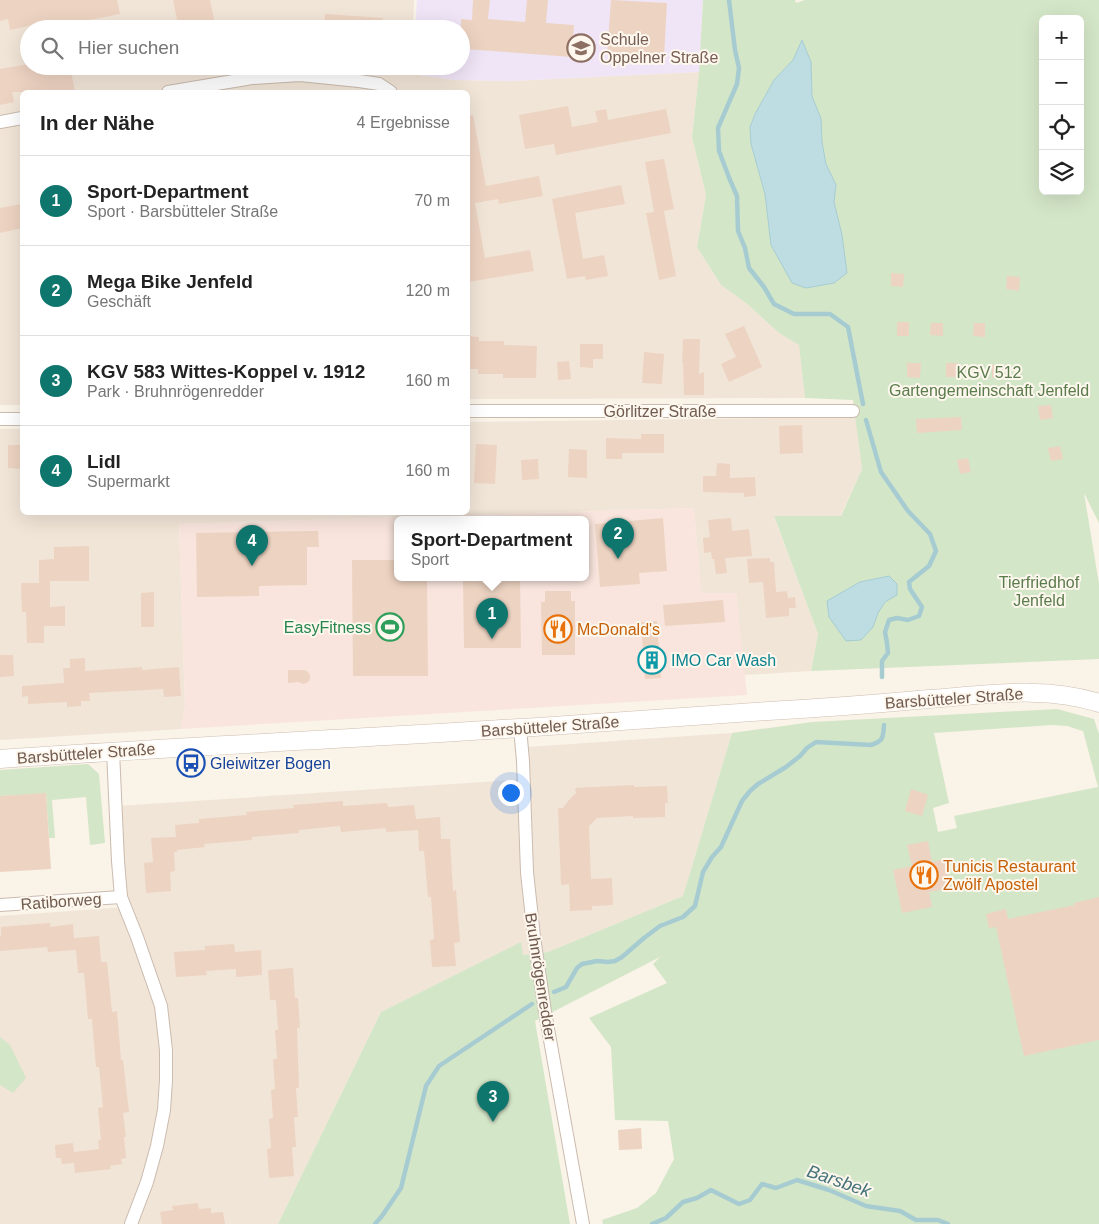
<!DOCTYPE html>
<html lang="de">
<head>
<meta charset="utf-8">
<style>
	:root { --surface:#fff; --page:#f6f6f6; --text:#222; --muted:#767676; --line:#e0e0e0; --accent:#0f766e }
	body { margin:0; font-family:Arial,sans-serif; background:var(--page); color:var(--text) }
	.controls { position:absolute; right:15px; top:15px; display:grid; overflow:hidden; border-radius:8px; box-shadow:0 5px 20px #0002 }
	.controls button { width:45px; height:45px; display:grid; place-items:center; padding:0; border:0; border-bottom:1px solid var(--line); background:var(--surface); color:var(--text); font:25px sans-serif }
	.you { position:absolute; left:510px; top:792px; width:18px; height:18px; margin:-12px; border:4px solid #fff; border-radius:50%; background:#1a73e8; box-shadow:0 0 0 8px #1a73e833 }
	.badge { display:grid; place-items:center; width:32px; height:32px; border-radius:50%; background:var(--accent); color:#fff; font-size:16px; font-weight:700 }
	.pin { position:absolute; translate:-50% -41px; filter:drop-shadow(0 1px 2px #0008) }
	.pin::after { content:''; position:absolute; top:26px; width:18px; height:15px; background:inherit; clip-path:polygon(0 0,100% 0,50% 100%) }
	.popup { position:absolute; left:394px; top:516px; width:195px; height:65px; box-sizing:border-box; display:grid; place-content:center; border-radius:8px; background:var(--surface); filter:drop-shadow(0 1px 4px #0005); font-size:16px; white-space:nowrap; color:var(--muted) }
	.popup b { font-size:19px; color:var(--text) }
	.popup::after { content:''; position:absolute; left:50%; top:100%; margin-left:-10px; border:10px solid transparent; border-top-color:var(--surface) }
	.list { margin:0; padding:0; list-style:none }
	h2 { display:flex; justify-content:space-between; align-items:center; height:65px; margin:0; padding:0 20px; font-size:21px }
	h2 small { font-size:16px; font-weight:400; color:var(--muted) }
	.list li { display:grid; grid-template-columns:32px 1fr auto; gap:15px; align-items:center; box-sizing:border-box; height:90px; padding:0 20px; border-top:1px solid var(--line) }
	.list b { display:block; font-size:19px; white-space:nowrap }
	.list p { margin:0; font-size:16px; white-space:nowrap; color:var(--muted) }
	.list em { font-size:16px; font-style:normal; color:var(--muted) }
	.icon { flex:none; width:28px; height:28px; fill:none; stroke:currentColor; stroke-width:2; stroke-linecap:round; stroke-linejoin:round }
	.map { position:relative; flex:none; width:1099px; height:1224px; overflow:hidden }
	.search { position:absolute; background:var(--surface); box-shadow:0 5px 20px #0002; left:20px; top:20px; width:450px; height:55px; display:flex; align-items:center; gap:12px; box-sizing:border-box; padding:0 18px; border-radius:28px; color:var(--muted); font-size:19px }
	.panel { position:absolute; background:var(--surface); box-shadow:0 5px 20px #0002; left:20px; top:90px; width:450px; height:425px; border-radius:8px }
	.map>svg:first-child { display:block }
</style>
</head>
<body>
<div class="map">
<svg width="1099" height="1224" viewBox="0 0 1099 1224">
	<rect width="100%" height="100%" fill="#faf3e8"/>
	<!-- residential -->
	<g fill="#f1e5d7">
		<path d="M0 0H414L413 29H29V66H411V74L454 80 512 81 699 72 692 137 706 195 697 247 721 285 746 303 779 333 799 344 805 398 468 399V92H22V405H0Z"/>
		<path d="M856 417 862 469 840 517H774L818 634 811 671 744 675 736 593 701 594 694 508 179 524 185 706 181 729 0 740V429H22V512H468V422Z"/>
		<path d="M732 733 683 896 548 952 523 955 520 943 381 1012 278 1224H0V916L127 907 119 806 528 779V747Z"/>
	</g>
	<!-- commercial -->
	<path fill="#f9e5dd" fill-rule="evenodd" d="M694 508 701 593H736L747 695 181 729 185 706 179 524ZM398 520H586V578H398Z"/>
	<!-- education -->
	<path fill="#f0e5f7" d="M417 0H703L699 72 512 81 454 80 412 74 413 66H461V29H415Z"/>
	<!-- green -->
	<g fill="#d4e6c8" fill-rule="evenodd">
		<path d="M703 0H795L796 3 805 0H1099V523L1084 493 1099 584V659L811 671 818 634 774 516H841L862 469 853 400 805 398 799 345 779 333 746 303 721 285 697 247 706 195 692 137 699 72ZM1043 19H1080V191H1043ZM802 40 812 82V96L821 119 822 142 826 164 836 185 834 202 842 235 771 245 765 194 751 144 750 127 755 114 774 80 793 60Z"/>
		<path d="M1057 709 1094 719 1099 734V1224H603L602 1220 637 1208 656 1193 674 1159 668 1121 615 1120 611 1047 589 1018 667 983 653 964 660 957 535 1021 570 1224H278L381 1012 521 942 523 955 548 952 683 896 732 733 812 722ZM1052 725 1067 726 1083 731 1098 787 954 816 957 828 938 832 933 808 949 803 934 733Z"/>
		<path d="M88 764 99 774 105 843 90 845 86 797 52 800 55 838H49L46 794 0 796V770Z"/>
		<path d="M0 1037 10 1045 26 1078 13 1093 0 1085Z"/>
	</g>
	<!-- water -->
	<g fill="#bedde2" stroke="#a6ccd2">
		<path d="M802 40 811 62 812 96 821 119 822 142 826 164 836 185 834 202 842 235 847 273 834 283 806 288 792 283 771 245 765 194 751 144 750 127 755 114 774 80 793 60Z"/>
		<path d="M889 576 897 584V595L885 602 878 613 873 627 861 640 846 641 829 617 827 601 860 582Z"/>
	</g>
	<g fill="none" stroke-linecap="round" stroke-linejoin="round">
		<!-- stream -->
		<g stroke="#a6ccd2" stroke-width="4.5">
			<path d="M729 0 735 50 739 68 737 84 718 128 719 151 730 180 737 196 738 231 745 248 749 268 764 287 774 304 794 314H830L848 327 863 404"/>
			<path d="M866 420 881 472 908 511 930 534 936 551 929 566 909 582 910 589 922 607 919 616 908 620 897 618 889 620 885 632 887 643 888 653 882 661V677"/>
			<path d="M554 992 566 987 577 968 582 964 597 961 608 962 615 961 622 957 644 938 660 926 683 917 695 906 703 872 712 857 721 847 742 801 750 791 758 784 786 767 800 756 807 748 816 742 871 745C884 741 883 737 884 725"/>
			<path d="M375 1224 382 1216 401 1188 426 1086 439 1066 532 1004"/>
			<path d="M652 1224 666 1218 683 1202 697 1198 711 1190 739 1204 750 1200 762 1184 776 1188 797 1180 829 1190 866 1206 900 1211 916 1220H938L948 1224"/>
		</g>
	</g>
	<!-- building -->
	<g fill="#edd3c2">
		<path d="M0 0H117L120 14 47 28 46 22 10 30 8 19 0 21Z"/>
		<path d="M173 0H210L216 29H179Z"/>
		<path d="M473 0H490L488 19 525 22 527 0H548L546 23 574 25 572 57 465 49 466 39 461 38V19L472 20Z"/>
		<path d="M611 0 667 3 664 58 607 54Z"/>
		<path d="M325 14 383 18V29H324Z"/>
		<path d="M29 64V66H70L75 92H12L14 102 0 105V69Z"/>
		<path d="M568 106 572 127 598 122 595 111 606 109 608 120 666 109 671 133 556 155 554 144 525 149 519 115Z"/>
		<path d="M473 115 486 186 539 176 543 196 499 204 498 199 475 203 485 258 530 250 534 271 468 282V116Z"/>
		<path d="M664 159 674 209 664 211 676 276 659 280 646 213 654 212 645 162Z"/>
		<path d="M621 185 625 204 575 213 583 259 604 255 608 276 586 280 585 276 567 279 552 199Z"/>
		<path d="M22 204V228L0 233V208Z"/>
		<path d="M891 273 904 274 903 287 891 286Z"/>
		<path d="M1007 276 1020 277 1019 291 1006 289Z"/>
		<rect x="897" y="322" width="12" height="14"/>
		<path d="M931 323H943V336L930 335Z"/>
		<path d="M974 323H985V337L973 336Z"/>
		<path d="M744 326 762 367 729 382 721 364 736 357 725 334Z"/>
		<path d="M468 336 479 337V341H504V345L537 346 536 378H503V374H478V369H468Z"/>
		<path d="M683 339H700L699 374 704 372V395H684L683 362H682Z"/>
		<path d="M580 344H603V359H593V368L580 367Z"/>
		<path d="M644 352 664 354 662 384 642 383Z"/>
		<path d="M569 361 571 379 558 380 557 362Z"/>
		<path d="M907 363H921L920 378 907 377Z"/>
		<rect x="946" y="363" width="12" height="14"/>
		<path d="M1003 364V378H992V365Z"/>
		<path d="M1051 405 1053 418 1040 420 1038 406Z"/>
		<path d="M961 417 962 430 917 433 916 419Z"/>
		<path d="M802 425 803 453 780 454 779 426Z"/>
		<path d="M641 434H664V453H622V459H606V438L641 439Z"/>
		<path d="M476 444 497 445 495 484 474 483Z"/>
		<path d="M8 445H22V469L8 468Z"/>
		<path d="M1060 446 1063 459 1051 461 1048 448Z"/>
		<path d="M569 449 587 450V478L568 477Z"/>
		<path d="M968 458 971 472 960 474 957 460Z"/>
		<path d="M538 459 539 479 522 480 521 460Z"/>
		<path d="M717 463 730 464V478L755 477 756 496 744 497V493L703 492V476H716Z"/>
		<path d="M663 518 667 571 639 573 640 584 600 587 595 524Z"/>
		<path d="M731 518 732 531 749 529 752 556 725 558 727 573 716 574 714 559H712L711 552 704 553 703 538 710 537 708 520Z"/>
		<path d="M318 531 319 547H307V585L259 586V596L197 597 196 533Z"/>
		<path d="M89 546V581H50V607L65 606V626H44V643H27L26 612H22L21 583H39V560L54 559V547Z"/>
		<path d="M770 558V562H774L776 592 787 591 788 598 795 597 796 608H789V616L766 618 763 582 749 583 747 559Z"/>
		<path d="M352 560H398V578H427L428 676H353Z"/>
		<path d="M463 578H520L521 648H464Z"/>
		<path d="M545 591H571V601H575V655H542L541 602H545Z"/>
		<path d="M154 592V627H141V593Z"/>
		<path d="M723 600 725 622 665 626 663 605Z"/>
		<path d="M657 621 661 678 645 679 641 622Z"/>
		<path d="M0 655H13L14 676 0 677Z"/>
		<path d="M85 658V671L142 667V670L179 667 181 696 164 697 163 689 89 693 90 701H81V706L67 707V702L28 704V696L22 697V686L64 683 63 668H70V659Z"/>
		<path d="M288 670H304L307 671 310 675V679L308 682 304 684 298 682 288 683Z"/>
		<path d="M634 785V787L667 786 668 803H665V817L633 818V816L597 818 589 826 591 879 612 878 613 905 592 906V910L570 911 569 884 561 885 558 808H563L569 800 576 793 575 788Z"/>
		<path d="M911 789 928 795 922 816 905 811Z"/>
		<path d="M46 793 51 869 0 872V796Z"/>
		<path d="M343 801V806L387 803 388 807 414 805 416 819 440 817 441 839H450L453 891 456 890 460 942 454 943 456 966 432 967 430 940 434 939 431 897H428L424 851H419L418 830 386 832V828L341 832 340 826 319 828 299 830V833L252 837V840L204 844 205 847 177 850V852H174L175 871 170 872 171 891 146 893 144 863 153 862 151 838 176 837 175 825 199 823V819L247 815 246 812 294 808 293 805Z"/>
		<path d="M928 841 932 862 945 859 951 888 929 892 932 907 902 913 893 870 912 866 907 845Z"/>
		<path d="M1099 897V1040L1024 1056 996 927 989 928 986 914 1006 909 1008 919 1075 905 1074 903Z"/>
		<path d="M50 923V927L73 924 74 938 99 936 101 962H107L112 1012 117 1011 121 1060H123L129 1112 123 1113 126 1137H124L126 1158 121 1159 122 1164 110 1166 111 1169 75 1173 74 1163 62 1164 61 1158H56L55 1145 73 1143 74 1152 99 1149 98 1140H101L98 1108 103 1107 99 1067H96L92 1019H88L84 973H78L76 950 48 952 47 947 0 951V936L1 935V927Z"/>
		<path d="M234 944 235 952 261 950 262 975 236 977V969L206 971 207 975 176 977 174 952 205 950V946Z"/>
		<path d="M293 968 295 998H298L300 1028H297L299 1088H296L298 1117H294L296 1147H292L294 1176 269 1178 267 1149 271 1148 269 1119 273 1118 271 1090 275 1089 273 1059H277L275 1030H278L276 1000H270L268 970Z"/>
		<path d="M641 1128 642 1149 619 1150 618 1130Z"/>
		<path d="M198 1203 199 1209 211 1208V1213L223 1212 225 1224H162L160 1212 173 1210 172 1206Z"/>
	</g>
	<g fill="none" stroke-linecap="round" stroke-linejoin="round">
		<!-- street casing -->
		<g stroke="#cbbbaf" stroke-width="14">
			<g id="street">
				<path d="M168 92 252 78 300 75 359 81 379 84 391 92"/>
				<path d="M0 122 22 118"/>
				<path d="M468 411H853"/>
				<path d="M0 419H22"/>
				<path d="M520 728 523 761 527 872 534 937 545 1012 583 1224"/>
				<path d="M113 751 118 861 121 897 137 937 161 1006 166 1050V1080L164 1110 157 1146 147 1182 131 1224"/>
				<path d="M0 905 121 897"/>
			</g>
		</g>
		<!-- secondary casing -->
		<g stroke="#cfbdb0" stroke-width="19">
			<path id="secondary" d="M0 759C173 747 347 739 520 728 603 723 686 717 768 711 822 708 875 704 929 699 985 695 1045 685 1099 703"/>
		</g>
		<!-- street -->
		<use href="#street" stroke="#fff" stroke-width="12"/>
		<!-- secondary -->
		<use href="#secondary" stroke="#fff" stroke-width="18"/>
	</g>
	<!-- icons -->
	<defs>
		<g id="school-ring" transform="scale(1.4375)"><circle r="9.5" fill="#fdf7ee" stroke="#8d6e63" stroke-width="1.5"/><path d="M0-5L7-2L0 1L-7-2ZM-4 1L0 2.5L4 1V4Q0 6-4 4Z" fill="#8d6e63"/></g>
		<g id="stadium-ring" transform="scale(1.4375)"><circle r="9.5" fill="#fdf7ee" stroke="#2e9e5b" stroke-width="1.5"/><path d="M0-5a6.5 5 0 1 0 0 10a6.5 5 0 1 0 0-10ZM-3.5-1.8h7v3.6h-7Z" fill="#2e9e5b"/></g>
		<g id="restaurant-ring" transform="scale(1.4375)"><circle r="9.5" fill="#fdf7ee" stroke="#e8710a" stroke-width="1.5"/><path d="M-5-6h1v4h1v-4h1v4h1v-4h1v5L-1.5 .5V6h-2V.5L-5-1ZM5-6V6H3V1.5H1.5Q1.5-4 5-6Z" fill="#e8710a"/></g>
		<g id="building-ring" transform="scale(1.4375)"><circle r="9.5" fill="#fdf7ee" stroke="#0f9aa8" stroke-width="1.5"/><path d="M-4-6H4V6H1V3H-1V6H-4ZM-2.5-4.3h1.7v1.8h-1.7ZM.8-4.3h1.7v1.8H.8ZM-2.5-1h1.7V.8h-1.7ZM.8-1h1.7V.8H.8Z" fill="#0f9aa8"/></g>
		<g id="bus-ring" transform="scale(1.4375)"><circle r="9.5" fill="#fdf7ee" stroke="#1a4fb4" stroke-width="1.5"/><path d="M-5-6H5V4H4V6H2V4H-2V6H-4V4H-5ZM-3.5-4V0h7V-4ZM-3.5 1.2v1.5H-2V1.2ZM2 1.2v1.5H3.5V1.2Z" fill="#1a4fb4"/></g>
	</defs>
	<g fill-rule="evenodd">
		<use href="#school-ring" x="581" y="48"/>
		<use href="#stadium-ring" x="390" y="627"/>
		<use href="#restaurant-ring" x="558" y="629"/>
		<use href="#building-ring" x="652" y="660"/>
		<use href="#bus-ring" x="191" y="763"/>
		<use href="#restaurant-ring" x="924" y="875"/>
	</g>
	<g text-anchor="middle" stroke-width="4" stroke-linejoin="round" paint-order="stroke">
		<!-- education labels -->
		<g font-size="16" fill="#785e54" stroke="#fdf7ee" text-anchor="start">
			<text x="600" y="45">Schule<tspan x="600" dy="18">Oppelner Straße</tspan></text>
		</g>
		<!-- park labels -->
		<g font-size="16" fill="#5a7b4b" stroke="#fdf7ee">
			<text x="989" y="378">KGV 512<tspan x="989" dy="18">Gartengemeinschaft Jenfeld</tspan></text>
			<text x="1039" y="588">Tierfriedhof<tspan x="1039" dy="18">Jenfeld</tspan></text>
		</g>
		<!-- street labels -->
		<g font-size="16" fill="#715b4f" stroke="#fdf7ee">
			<text x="660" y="417">Görlitzer Straße</text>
			<text transform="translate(954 698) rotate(-4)" y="6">Barsbütteler Straße</text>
			<text transform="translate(550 726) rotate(-4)" y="6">Barsbütteler Straße</text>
			<text transform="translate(86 753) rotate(-4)" y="6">Barsbütteler Straße</text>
			<text transform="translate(61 901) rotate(-4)" y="6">Ratiborweg</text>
			<text transform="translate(541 977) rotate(81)" y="6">Bruhnrögenredder</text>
		</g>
		<!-- leisure labels -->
		<g font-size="16" fill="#27864d" stroke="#fdf7ee" text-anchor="end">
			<text x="371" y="633">EasyFitness</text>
		</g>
		<!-- food labels -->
		<g font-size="16" fill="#c56008" stroke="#fdf7ee" text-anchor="start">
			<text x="577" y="635">McDonald's</text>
			<text x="943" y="872">Tunicis Restaurant<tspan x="943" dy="18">Zwölf Apostel</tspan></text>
		</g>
		<!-- culture labels -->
		<g font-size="16" fill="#0d838f" stroke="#fdf7ee" text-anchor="start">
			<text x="671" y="666">IMO Car Wash</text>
		</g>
		<!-- transit labels -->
		<g font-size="16" fill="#164399" stroke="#fdf7ee" text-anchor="start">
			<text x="210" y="769">Gleiwitzer Bogen</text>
		</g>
		<!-- water labels -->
		<g font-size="18" font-style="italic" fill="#47737b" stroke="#fdf7ee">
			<text transform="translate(839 1181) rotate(19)" y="6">Barsbek</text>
		</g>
	</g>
</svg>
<div class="controls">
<button>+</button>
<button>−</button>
<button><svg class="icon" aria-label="locate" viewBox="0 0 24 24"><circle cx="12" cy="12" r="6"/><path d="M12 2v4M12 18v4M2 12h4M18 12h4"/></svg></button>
<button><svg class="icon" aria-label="layers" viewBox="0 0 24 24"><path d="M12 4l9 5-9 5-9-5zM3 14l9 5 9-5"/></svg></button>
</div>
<div class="you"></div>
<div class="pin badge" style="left:492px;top:639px">1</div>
<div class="popup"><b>Sport-Department</b>Sport</div>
<div class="pin badge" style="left:618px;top:559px">2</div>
<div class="pin badge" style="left:493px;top:1122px">3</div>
<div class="pin badge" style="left:252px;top:566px">4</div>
<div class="search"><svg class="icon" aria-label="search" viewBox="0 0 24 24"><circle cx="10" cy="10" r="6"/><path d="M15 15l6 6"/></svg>Hier suchen</div>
<section class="panel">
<h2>In der Nähe<small>4 Ergebnisse</small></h2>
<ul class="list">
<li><span class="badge">1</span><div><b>Sport-Department</b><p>Sport · Barsbütteler Straße</p></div><em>70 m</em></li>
<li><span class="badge">2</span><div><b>Mega Bike Jenfeld</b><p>Geschäft</p></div><em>120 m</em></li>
<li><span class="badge">3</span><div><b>KGV 583 Wittes-Koppel v. 1912</b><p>Park · Bruhnrögenredder</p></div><em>160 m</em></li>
<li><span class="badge">4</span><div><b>Lidl</b><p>Supermarkt</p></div><em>160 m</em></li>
</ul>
</section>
</div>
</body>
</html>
